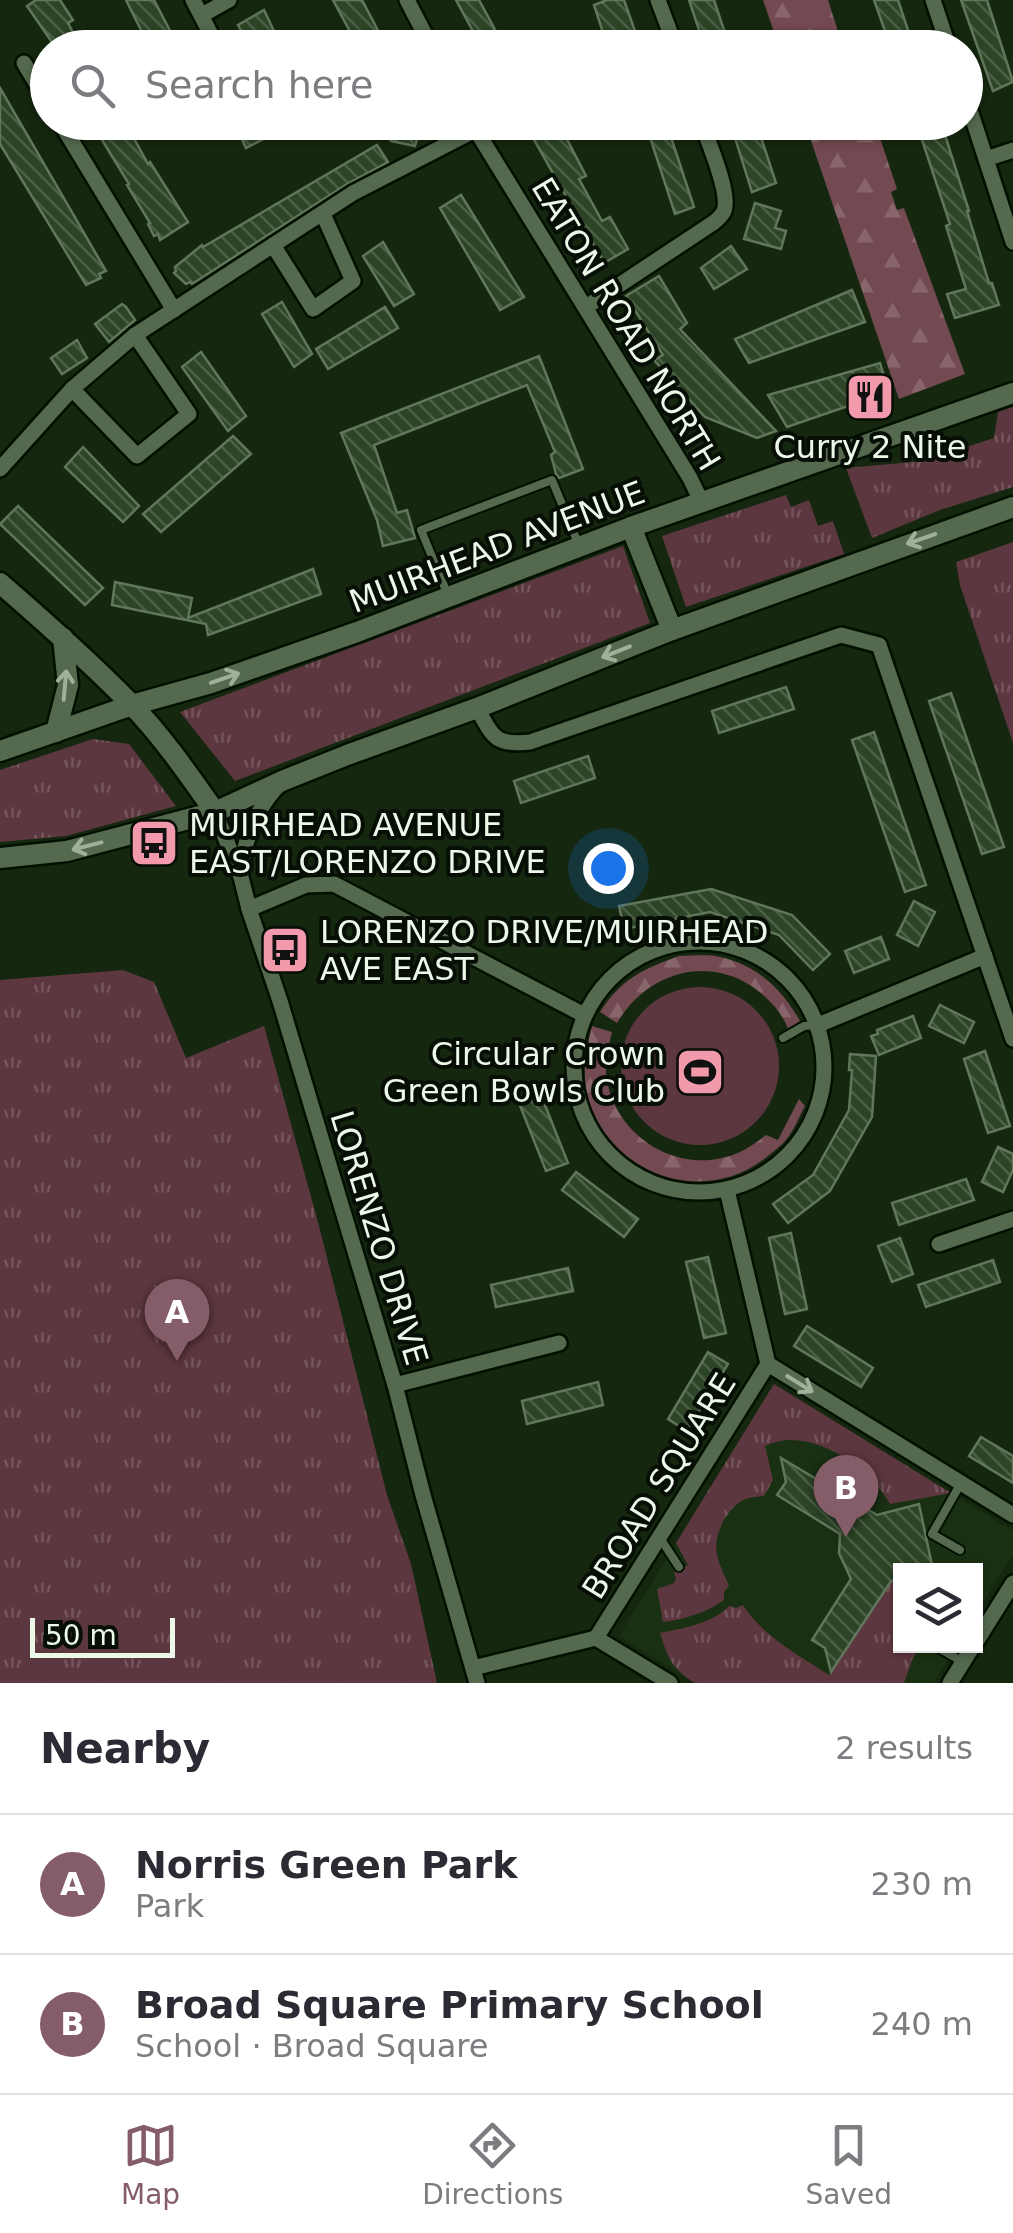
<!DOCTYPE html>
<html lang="en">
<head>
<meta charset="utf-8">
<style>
	:root { --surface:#fff; --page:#f2f2f3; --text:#2b2b33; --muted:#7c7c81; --line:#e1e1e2; --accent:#855d69 }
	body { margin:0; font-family:"DejaVu Sans",sans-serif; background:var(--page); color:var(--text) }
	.controls { position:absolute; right:30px; bottom:30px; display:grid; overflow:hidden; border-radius:0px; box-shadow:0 2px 8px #0004 }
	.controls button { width:90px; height:90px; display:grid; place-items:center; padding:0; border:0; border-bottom:2px solid var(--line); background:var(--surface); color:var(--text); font:50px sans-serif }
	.scale { position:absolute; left:30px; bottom:25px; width:145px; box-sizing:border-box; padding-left:10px; border:5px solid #ecf8e8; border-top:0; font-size:28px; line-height:35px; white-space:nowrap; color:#ecf8e8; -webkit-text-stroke:8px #070e05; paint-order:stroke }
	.you { position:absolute; left:608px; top:868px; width:35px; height:35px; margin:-25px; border:8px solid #fff; border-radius:50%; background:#1a73e8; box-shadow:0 0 0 15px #1a73e833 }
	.badge { display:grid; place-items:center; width:65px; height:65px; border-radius:50%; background:var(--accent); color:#fff; font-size:32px; font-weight:700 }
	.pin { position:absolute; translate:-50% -82px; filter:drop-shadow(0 2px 5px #0008) }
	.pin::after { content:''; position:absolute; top:52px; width:35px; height:30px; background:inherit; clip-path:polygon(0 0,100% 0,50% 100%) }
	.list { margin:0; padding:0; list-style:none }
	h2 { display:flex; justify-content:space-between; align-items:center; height:130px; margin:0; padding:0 40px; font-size:42px }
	h2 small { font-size:32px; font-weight:400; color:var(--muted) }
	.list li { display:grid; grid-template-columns:65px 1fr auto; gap:30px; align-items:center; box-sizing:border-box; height:140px; padding:0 40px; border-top:2px solid var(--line) }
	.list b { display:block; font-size:38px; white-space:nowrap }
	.list p { margin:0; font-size:32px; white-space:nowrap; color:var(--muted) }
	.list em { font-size:32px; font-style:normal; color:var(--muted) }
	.icon { flex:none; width:55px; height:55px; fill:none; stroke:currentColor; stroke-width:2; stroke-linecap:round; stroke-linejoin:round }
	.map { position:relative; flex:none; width:1013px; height:1683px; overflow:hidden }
	.search { position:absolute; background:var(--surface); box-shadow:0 2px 8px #0004; left:30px; right:30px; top:30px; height:110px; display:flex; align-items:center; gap:25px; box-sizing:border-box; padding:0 35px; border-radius:55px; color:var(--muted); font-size:38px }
	.sheet { height:410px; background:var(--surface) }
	nav { display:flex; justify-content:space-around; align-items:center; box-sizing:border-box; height:140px; border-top:2px solid var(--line); background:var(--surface); font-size:28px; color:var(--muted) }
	nav a { display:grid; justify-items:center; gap:5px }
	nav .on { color:var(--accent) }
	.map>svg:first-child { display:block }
</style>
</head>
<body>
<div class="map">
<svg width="1013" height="1683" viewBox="0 0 1013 1683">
	<defs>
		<pattern id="grass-tufts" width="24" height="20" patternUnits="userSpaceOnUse" patternTransform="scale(2.5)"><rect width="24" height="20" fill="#5d373f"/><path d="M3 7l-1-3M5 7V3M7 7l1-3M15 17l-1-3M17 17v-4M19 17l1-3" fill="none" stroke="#74555b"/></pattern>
		<pattern id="forest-firs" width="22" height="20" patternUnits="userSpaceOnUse" patternTransform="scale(2.5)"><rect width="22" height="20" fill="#744a52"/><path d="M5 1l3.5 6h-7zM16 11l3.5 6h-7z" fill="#88656b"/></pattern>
		<pattern id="building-back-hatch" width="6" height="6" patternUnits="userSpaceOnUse" patternTransform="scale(2.5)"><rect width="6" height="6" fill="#2d4426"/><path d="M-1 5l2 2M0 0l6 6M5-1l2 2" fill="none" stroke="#4c6046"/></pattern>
	</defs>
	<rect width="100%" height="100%" fill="#15270f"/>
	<!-- built -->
	<path fill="#1a3012" d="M774 1384 1013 1531V1554L976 1615V1570H900V1646H957L934 1683H695L619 1636Z"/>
	<!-- grass -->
	<g fill="url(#grass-tufts)">
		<path d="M1013 407V487L940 510 872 538 846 468 924 461 994 438 998 412Z"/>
		<path d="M786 495 791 507 809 500 818 526 833 521 844 554 686 607 662 536Z"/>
		<path d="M1013 542V743L960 585 956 562Z"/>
		<path d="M623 546 650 623 235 781 180 712Z"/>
		<path d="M93 739 129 744 176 806 66 836 0 842V770Z"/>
		<path d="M123 970 154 982 186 1058 264 1026 319 1226 387 1495 411 1564 437 1683H0V980Z"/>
		<path d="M774 1384 951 1493 890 1504C870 1466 808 1424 765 1446L773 1480 764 1496C756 1497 747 1497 740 1502 725 1512 713 1537 717 1554 719 1565 725 1576 729 1586L724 1592V1600C706 1613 685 1619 663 1622L657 1589 674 1583 676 1579 674 1572 688 1565 676 1543Z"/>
		<path d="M900 1579V1646H920L912 1660 904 1683H695C672 1669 668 1658 660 1633 682 1628 713 1624 729 1606L736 1608 743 1605C762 1636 799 1655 829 1675L891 1581Z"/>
	</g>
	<!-- forest -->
	<g fill="url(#forest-firs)">
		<path d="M763 0H828L843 47H779Z"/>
		<path d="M805 123H875L897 189 891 192 897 210 904 208 965 374 899 399Z"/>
		<path d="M679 956C692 956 708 954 720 957 757 965 782 989 800 1021L788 1029C782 1012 768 998 753 987 704 954 645 975 617 1023L600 1012C621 979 643 969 679 956Z"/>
		<path d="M592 1026 612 1032C610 1041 607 1052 606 1062 603 1124 666 1174 726 1157 742 1153 753 1145 766 1135L778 1140 799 1099 805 1106C799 1117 794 1130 786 1140 782 1145 775 1150 769 1155 708 1208 614 1177 589 1102 581 1076 586 1051 592 1026Z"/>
	</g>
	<!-- pitch -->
	<circle fill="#5d373f" cx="700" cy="1066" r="79"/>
	<!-- building -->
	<g fill="url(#building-back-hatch)" stroke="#61765a" stroke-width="2.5">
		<path d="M36 0H60L73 20 68 23 81 48H56L27 6Z"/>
		<path d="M126 0H154L179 48H150Z"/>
		<path d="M333 0H362L384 42 374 48H359Z"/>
		<path d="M456 0H479L505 48H482Z"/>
		<path d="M607 0H624L641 48H608L594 5Z"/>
		<path d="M689 0H714L730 48H705Z"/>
		<path d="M874 0H898L914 48H891Z"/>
		<path d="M961 0H987L1013 82 993 91Z"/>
		<path d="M264 10 282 48H250L238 25Z"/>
		<path d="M0 88 106 271 99 274 101 278 86 285 0 144Z"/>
		<path d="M91 122H125L148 164 150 162 188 222 160 240 158 234 154 236 148 224 150 223 127 185 129 184Z"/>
		<path d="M234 122H297L246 148Z"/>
		<path d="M395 122H422L415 146 391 141Z"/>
		<path d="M524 122H558L586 176 579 179 602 221 610 217 628 249 604 263Z"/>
		<path d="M645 122H666L694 207 675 214Z"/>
		<path d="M730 122H756L776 183 752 192Z"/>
		<path d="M916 122H941L969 211H967L989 283H992L999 305 955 318 947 294 966 289 946 226 950 224Z"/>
		<path d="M377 145 388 162 347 184 192 284 190 282 186 284 174 273 176 271 175 267 202 245 203 247Z"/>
		<path d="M461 195 524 297 500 310 440 208Z"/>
		<path d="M755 203 781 211 775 228 786 231 781 249 744 239Z"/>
		<path d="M383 242 414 294 394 306 363 256Z"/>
		<path d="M731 246 747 269 714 289 701 268Z"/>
		<path d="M659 276 687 323 680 329 776 431 757 438 705 417 654 360 663 355 626 296Z"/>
		<path d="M852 290 865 322 749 363 735 339Z"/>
		<path d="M282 302 312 354 294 367 262 314Z"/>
		<path d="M122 304 126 307 135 320 109 342 95 324Z"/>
		<path d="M385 307 398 328 328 369 316 349Z"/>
		<path d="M77 340 87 358 62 374 51 358Z"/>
		<path d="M201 352 246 416 228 431 182 367Z"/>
		<path d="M539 356 583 469 559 478 556 474 551 455 555 452 527 385 374 445 397 513 407 510 415 538 383 546 377 520 341 433Z"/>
		<path d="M880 363 889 392 787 427 768 395Z"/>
		<path d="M233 436 251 454 161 532 143 514Z"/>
		<path d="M83 447 139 506 123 522 65 467Z"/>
		<path d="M18 506 103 588 85 605 0 524Z"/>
		<path d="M313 569 321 594 208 635 206 624 112 605 115 582 192 598 188 618Z"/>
		<path d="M786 687 794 709 719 733 712 711Z"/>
		<path d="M951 693 1004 847 982 854 929 701Z"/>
		<path d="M874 732 926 885 905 892 852 740Z"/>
		<path d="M588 756 595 778 521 803 514 781Z"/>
		<path d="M711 889 792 915 830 954 813 970 779 935 710 912 624 929 619 906Z"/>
		<path d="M914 901 935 912 918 946 897 935Z"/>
		<path d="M881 937 889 959 854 973 845 951Z"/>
		<path d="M940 1005 974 1022 964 1043 929 1026Z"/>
		<path d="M913 1016 921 1038 879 1055 871 1036 878 1034 877 1030Z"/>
		<path d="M985 1051 1010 1126 988 1133 964 1059Z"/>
		<path d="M850 1054 876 1056 872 1117 830 1191 788 1223 773 1204 813 1175 849 1110 852 1070H849Z"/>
		<path d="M539 1090 568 1163 546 1171 517 1098Z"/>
		<path d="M998 1147 1013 1154V1170L1003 1192 982 1182Z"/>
		<path d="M576 1172 638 1219 624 1237 562 1190Z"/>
		<path d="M966 1179 974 1200 899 1225 892 1203Z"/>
		<path d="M791 1233 807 1309 785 1314 769 1238Z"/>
		<path d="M900 1238 913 1274 892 1282 878 1246Z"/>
		<path d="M708 1257 726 1333 704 1338 686 1262Z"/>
		<path d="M993 1260 1000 1282 926 1307 918 1285Z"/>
		<path d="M568 1268 573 1291 496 1307 491 1285Z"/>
		<path d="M807 1326 873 1368 861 1387 794 1346Z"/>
		<path d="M708 1352 728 1364 687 1431 668 1419Z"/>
		<path d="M598 1382 603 1405 527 1424 522 1401Z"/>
		<path d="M981 1437 1013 1456V1483L969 1456Z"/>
		<path d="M781 1458 877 1515 919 1504 933 1570H900V1579L891 1581 831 1672 825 1648 812 1640 851 1579 839 1553 840 1534 777 1495 786 1482Z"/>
	</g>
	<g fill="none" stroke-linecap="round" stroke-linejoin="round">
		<!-- service casing -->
		<g stroke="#021000" stroke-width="12">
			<g id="service">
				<path d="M447 593 421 530 552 480 578 543"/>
				<path d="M783 1038 804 1026 818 1025"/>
				<path d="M660 1538 679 1567"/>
				<path d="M960 1550 932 1534 961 1483"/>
				<path d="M935 1646 963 1662"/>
			</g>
		</g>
		<!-- minor casing -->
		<g stroke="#021000" stroke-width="20">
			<g id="minor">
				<path d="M193 0 218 48"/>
				<path d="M407 0 432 48"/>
				<path d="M658 0 676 48"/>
				<path d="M933 0 949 48"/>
				<path d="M202 15 229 0"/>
				<path d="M24 63 48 103"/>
				<path d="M966 98 1013 242"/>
				<path d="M60 122 174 310"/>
				<path d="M471 122 690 478 702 503"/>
				<path d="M986 159 1013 150"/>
				<path d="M273 245 313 309 353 281 323 214"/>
				<path d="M586 307 713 223C717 220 722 215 724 211 731 194 708 141 701 122"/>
				<path d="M72 389 137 456 189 414 135 335"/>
				<path d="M0 469 72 389 135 335 353 193 475 130"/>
				<path d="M477 708C493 737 495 746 530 742L841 635 879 645 1013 1039"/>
				<path d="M215 812 241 877 249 909 280 1001 395 1385 423 1495 477 1683"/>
				<path d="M241 870C245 837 256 808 280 784"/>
				<path d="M249 909 306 885 334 884 584 1015"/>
				<circle cx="699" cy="1067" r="125"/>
				<path d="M818 1025 985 956"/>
				<path d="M727 1190 768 1364"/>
				<path d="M939 1244 1013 1219"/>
				<path d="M395 1385 559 1343"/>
				<path d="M976 1642 1013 1583"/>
				<path d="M473 1668 596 1638"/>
				<path d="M670 1683 596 1638 768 1364 1013 1515"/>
				<path d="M950 1683 973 1646"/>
			</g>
		</g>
		<!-- tertiary casing -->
		<g stroke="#021000" stroke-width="25">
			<g id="tertiary">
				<path d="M631 527 672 630"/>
				<path d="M0 583C45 622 89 661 130 703 162 736 189 775 215 812"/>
				<path d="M56 732 68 685 63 638"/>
				<path d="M0 751 132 705 211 683 357 632 631 527 1013 393"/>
				<path d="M0 858 67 851 215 812 282 781 347 755 477 708 672 630 1013 507"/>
			</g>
		</g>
		<!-- service -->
		<use href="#service" stroke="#54694e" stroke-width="8"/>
		<!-- minor -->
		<use href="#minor" stroke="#54694e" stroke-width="15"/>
		<!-- tertiary -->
		<use href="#tertiary" stroke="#54694e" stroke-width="20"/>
	</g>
	<!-- one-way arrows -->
	<defs><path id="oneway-shaft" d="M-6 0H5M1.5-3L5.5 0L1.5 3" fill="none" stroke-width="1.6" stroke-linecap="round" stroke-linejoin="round" transform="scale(2.5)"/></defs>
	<g stroke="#a0b09b">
		<use href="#oneway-shaft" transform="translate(921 539) rotate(161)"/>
		<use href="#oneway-shaft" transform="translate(616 652) rotate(158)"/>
		<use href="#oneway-shaft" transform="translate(225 678) rotate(-19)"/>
		<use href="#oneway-shaft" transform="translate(65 685) rotate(-85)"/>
		<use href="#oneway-shaft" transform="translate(87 846) rotate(166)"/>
		<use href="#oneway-shaft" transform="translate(800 1384) rotate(32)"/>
	</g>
	<!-- icons -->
	<defs>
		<g id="restaurant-square" transform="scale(2.5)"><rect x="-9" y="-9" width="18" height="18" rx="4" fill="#f29aac" stroke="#070e05"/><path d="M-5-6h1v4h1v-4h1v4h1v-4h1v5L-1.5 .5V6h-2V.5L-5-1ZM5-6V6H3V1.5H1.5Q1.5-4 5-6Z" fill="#111"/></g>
		<g id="bus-square" transform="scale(2.5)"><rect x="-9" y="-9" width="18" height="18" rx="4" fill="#f29aac" stroke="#070e05"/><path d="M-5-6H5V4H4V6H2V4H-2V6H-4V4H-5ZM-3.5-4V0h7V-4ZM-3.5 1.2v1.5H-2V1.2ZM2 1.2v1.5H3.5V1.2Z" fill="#111"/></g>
		<g id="stadium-square" transform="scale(2.5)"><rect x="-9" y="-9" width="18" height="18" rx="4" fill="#f29aac" stroke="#070e05"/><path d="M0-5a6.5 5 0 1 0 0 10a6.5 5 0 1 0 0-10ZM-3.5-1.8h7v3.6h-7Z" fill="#111"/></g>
	</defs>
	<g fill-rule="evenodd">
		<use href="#restaurant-square" x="870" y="397"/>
		<use href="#bus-square" x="154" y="843"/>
		<use href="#bus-square" x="285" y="950"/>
		<use href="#stadium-square" x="700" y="1072"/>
	</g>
	<g text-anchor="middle" stroke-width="8" stroke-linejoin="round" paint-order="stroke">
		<!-- street labels -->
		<g font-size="32" fill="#ecf8e8" stroke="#070e05">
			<text transform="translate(626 324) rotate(59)" y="11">EATON ROAD NORTH</text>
			<text transform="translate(497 547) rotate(-21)" y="11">MUIRHEAD AVENUE</text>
			<text transform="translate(379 1238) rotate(73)" y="11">LORENZO DRIVE</text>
			<text transform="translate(659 1486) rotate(-58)" y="11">BROAD SQUARE</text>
		</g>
		<!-- poi labels -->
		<g font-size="32" fill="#ecf8e8" stroke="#070e05" text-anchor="start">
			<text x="870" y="458" text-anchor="middle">Curry 2 Nite</text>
			<text x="189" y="836">MUIRHEAD AVENUE<tspan x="189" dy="37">EAST/LORENZO DRIVE</tspan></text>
			<text x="320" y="943">LORENZO DRIVE/MUIRHEAD<tspan x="320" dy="37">AVE EAST</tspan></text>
			<text x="665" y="1065" text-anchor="end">Circular Crown<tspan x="665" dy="37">Green Bowls Club</tspan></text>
		</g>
	</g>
</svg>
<div class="controls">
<button><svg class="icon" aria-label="layers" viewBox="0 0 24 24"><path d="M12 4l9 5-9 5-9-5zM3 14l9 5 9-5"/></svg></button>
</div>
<div class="scale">50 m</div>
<div class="you"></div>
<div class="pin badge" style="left:177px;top:1361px">A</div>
<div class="pin badge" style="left:846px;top:1537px">B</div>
<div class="search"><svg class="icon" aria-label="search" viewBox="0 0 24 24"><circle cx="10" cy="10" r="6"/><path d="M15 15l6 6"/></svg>Search here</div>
</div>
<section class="sheet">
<h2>Nearby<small>2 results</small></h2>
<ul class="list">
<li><span class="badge">A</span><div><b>Norris Green Park</b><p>Park</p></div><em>230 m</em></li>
<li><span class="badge">B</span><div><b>Broad Square Primary School</b><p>School · Broad Square</p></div><em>240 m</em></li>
</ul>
</section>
<nav>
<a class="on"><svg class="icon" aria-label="map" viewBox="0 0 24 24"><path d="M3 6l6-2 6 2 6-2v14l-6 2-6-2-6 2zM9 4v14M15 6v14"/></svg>Map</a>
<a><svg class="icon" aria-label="directions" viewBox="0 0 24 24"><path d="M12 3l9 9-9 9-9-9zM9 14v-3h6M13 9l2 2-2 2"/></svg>Directions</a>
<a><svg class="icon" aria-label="saved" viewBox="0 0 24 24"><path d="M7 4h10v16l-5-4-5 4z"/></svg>Saved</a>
</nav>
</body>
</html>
